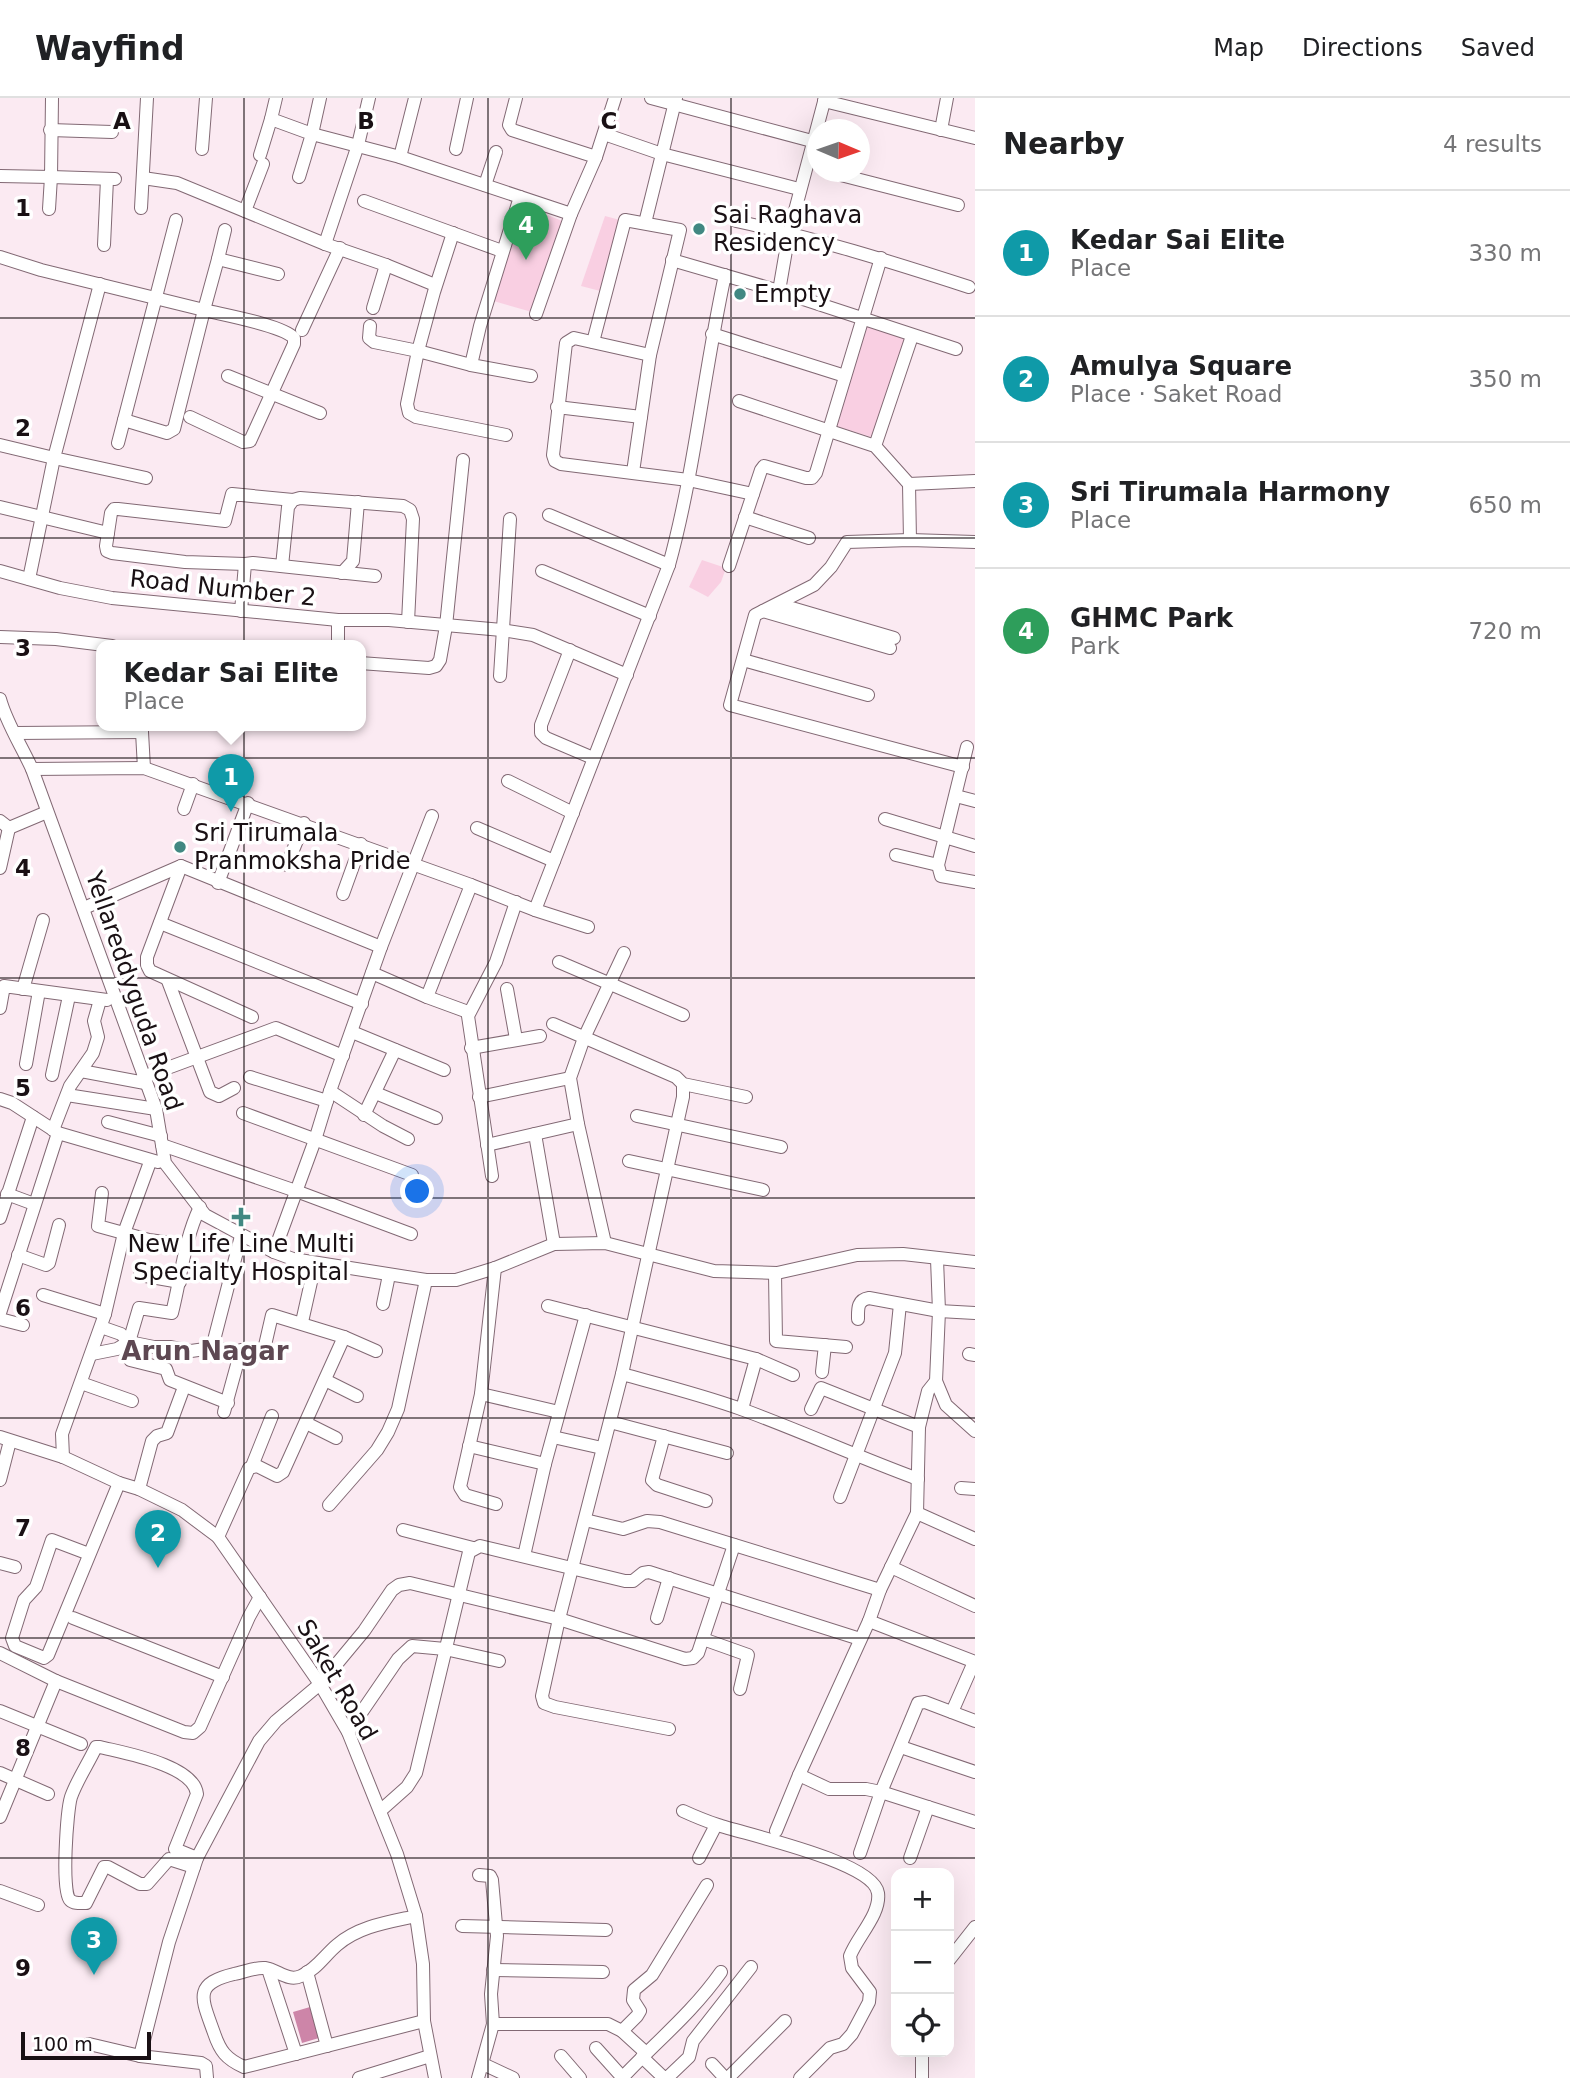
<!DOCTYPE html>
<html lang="en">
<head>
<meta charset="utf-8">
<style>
	:root { --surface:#fff; --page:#f2f2f2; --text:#202124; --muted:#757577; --line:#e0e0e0; --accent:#b45309 }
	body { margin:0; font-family:"DejaVu Sans",sans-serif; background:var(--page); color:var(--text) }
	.controls { position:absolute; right:21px; bottom:21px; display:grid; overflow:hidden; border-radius:14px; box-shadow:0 7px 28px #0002 }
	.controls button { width:63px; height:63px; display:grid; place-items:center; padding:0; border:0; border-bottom:2px solid var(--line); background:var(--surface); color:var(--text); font:35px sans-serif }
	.compass { position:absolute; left:807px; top:21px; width:63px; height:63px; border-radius:50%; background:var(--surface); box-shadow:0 7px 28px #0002; rotate:92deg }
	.scale { position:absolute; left:21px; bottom:18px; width:130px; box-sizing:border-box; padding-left:7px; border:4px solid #191014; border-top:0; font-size:19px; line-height:24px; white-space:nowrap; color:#191014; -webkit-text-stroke:5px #fff; paint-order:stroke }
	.you { position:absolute; left:418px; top:1094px; width:24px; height:24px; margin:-18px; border:5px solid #fff; border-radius:50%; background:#1a73e8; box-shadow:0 0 0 10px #1a73e833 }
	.badge { display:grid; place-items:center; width:46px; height:46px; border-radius:50%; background:var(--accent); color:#fff; font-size:23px; font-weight:700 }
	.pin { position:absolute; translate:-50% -58px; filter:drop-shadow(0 2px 4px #0008) }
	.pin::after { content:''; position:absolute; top:37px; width:24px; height:21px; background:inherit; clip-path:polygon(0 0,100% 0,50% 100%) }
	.popup { position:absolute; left:96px; top:542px; width:270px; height:91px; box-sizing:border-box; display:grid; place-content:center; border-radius:14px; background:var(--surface); filter:drop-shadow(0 2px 5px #0005); font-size:23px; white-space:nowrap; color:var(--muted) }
	.popup b { font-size:26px; color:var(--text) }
	.popup::after { content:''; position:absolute; left:50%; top:100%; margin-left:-14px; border:14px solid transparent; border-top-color:var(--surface) }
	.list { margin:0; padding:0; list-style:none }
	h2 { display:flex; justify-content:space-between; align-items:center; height:91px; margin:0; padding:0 28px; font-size:30px }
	h2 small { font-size:23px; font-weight:400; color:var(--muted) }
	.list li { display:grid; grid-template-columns:46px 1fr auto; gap:21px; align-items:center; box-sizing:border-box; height:126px; padding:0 28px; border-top:2px solid var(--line) }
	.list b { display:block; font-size:26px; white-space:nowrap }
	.list p { margin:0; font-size:23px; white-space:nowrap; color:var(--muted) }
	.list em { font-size:23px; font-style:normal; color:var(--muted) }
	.icon { flex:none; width:38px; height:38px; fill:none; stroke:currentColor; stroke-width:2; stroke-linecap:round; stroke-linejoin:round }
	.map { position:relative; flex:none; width:975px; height:1980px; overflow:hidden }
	header { display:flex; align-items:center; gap:42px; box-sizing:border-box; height:98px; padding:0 35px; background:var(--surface); border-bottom:2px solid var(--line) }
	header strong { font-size:33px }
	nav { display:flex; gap:38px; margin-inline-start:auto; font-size:24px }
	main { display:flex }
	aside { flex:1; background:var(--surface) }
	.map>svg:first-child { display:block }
</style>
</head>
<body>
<header>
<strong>Wayfind</strong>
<nav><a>Map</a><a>Directions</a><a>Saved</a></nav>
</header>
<main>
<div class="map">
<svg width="975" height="1980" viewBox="0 0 975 1980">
	<rect width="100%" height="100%" fill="#fbeaf2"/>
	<!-- green -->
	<g fill="#f9cfe2">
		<path d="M522 106 562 123 532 214 490 202Z"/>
		<path d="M605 118 620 122 604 194 581 188Z"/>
		<path d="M865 226 908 240 875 340 835 328Z"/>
		<path d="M702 462 726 470 721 484 708 499 689 489Z"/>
	</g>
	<!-- water -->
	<path fill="#cd85a8" d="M310 1909 319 1940 302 1945 293 1914Z"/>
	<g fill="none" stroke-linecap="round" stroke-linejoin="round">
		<!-- minor casing -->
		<g stroke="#826974" stroke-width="14">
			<g id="minor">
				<path d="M276 0 271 21 312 36 299 79"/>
				<path d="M320 0 312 36 400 59 571 116"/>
				<path d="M516 0 509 27 512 32 596 59"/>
				<path d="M651 0 812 43"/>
				<path d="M824 3 975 40"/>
				<path d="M50 32 112 34"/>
				<path d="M941 32 947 0"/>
				<path d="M604 36 662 56 799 91"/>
				<path d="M202 51 206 0"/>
				<path d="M456 51 467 0"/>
				<path d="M260 57 271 21"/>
				<path d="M400 59 415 0"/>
				<path d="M829 74 958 107"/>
				<path d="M0 78 51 79 52 0"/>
				<path d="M143 80 177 85 325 146 386 167 435 187"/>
				<path d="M485 87 496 54"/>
				<path d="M520 99 480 228 471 267 531 278"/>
				<path d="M364 103 502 153"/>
				<path d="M141 110 147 0"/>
				<path d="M49 111 51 79 115 81"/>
				<path d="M245 113 263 66"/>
				<path d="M736 123C815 140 892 164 969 189"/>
				<path d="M645 125 676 0"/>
				<path d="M325 146 358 47 369 0"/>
				<path d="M104 147 107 81"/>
				<path d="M0 159 41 172 204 212 218 161 278 176"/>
				<path d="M218 161 225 132"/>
				<path d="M672 162 779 193 956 251"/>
				<path d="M100 186 54 360 146 380"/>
				<path d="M779 193 789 135 825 0"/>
				<path d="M373 210 386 167"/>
				<path d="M536 216 571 116 596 59 615 0"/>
				<path d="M370 228 369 240 374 244 418 253 434 194 453 135"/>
				<path d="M302 232 340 150"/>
				<path d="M712 236 845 278"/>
				<path d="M593 244 625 122 680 132 650 257 633 374"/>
				<path d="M650 257 574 240 566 245 553 357 555 363 561 366 688 382 753 396"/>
				<path d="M471 267 418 253 407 306 409 315 416 319 506 337"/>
				<path d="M228 278 320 315"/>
				<path d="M739 303 875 348 909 386 910 442"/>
				<path d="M557 309 641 319"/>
				<path d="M124 322 167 335 174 331 204 212C224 217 282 227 294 240V246L250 343 243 344 190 319"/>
				<path d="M118 345 176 122"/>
				<path d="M0 347 54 360 29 481"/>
				<path d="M875 348 912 238"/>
				<path d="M909 386 975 383"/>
				<path d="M0 409 108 435"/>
				<path d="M549 417 669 467"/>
				<path d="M745 419 809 440"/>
				<path d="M245 466 185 464 112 455 107 453 106 448 111 415 114 411H118L225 423 232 396 293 402"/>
				<path d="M282 468 288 409 293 402 300 400 403 408 410 412 413 421 408 524"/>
				<path d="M729 468 761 372 764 368 806 380H812L816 375 881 160"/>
				<path d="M0 473 60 490 112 500 338 522H389L502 532 533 537 627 577"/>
				<path d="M542 473 650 518"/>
				<path d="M342 475 353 463 358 404"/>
				<path d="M778 506 894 540"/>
				<path d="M241 513 245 466 253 465 375 478"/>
				<path d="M763 513 890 550"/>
				<path d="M0 539 56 541 112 548"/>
				<path d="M338 548V522"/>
				<path d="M570 552 541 627V635L546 640 593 660"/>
				<path d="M743 562 868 597"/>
				<path d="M360 565 429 570 436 568 440 562 446 528 463 362"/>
				<path d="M500 578 510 421"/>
				<path d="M0 601C6 624 22 649 32 671L156 1011 165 1065 205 1117 274 1154 293 1161 426 1182H456L495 1170 554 1146 605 1145 714 1173 777 1175 857 1157 903 1156 975 1164"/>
				<path d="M142 634 144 670"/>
				<path d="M16 635 142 634V628"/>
				<path d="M967 649 938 767 941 778 975 784"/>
				<path d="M963 669 730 607 755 517 814 487 831 469 847 444 910 442 975 444"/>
				<path d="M32 671 144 670 471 787 535 812 588 829"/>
				<path d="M508 683 573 715"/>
				<path d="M956 698 975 703"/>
				<path d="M184 711 193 686"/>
				<path d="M885 721 975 748"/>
				<path d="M0 723 9 730 47 714"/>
				<path d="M477 730 554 763"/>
				<path d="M896 757 938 767"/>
				<path d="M287 767 304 725"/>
				<path d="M181 768 147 859V867L150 873 252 919"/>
				<path d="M0 770 9 730"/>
				<path d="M218 785 248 705"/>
				<path d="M343 796 361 746"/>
				<path d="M84 810 181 768 381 849"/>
				<path d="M535 812 669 467C695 372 704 273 725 177"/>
				<path d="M160 825 362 906"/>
				<path d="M559 864 683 917"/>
				<path d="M372 875 427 899 468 914"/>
				<path d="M168 883 210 994 219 998 234 990"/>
				<path d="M23 891 43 822"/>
				<path d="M507 891 516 941"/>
				<path d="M427 899 471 787"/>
				<path d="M0 910 4 888 107 902"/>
				<path d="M553 926 676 979 683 986 746 999"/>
				<path d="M352 934 444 972"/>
				<path d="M471 950 540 938"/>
				<path d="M26 966 39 893"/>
				<path d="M81 973 145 985"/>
				<path d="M52 977 69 898"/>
				<path d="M143 979 276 930 343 958"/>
				<path d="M250 979 327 1003"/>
				<path d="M330 993 383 1028 408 1041"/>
				<path d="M67 997 156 1011"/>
				<path d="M374 997 378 996 436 1020"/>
				<path d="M479 999 570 980"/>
				<path d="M0 1001 12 1005 58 1035 158 1064"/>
				<path d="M243 1015 412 1077"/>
				<path d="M364 1017 395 952"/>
				<path d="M637 1018 781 1049"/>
				<path d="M108 1024 161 1038"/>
				<path d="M53 1032 70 988 93 955 98 939 94 923 100 902"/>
				<path d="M535 1036 554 1146"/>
				<path d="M162 1047 296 1093 411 1136"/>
				<path d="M487 1047 578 1026"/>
				<path d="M629 1063 763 1092"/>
				<path d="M492 1078 468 918 496 864 516 804"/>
				<path d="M102 1095 98 1128 149 1142 186 1147"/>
				<path d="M7 1096 34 1106"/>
				<path d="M0 1120 33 1019"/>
				<path d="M605 1145 578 1026 570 980 584 940 624 855"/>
				<path d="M274 1154 315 1042 330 993 381 849 432 718"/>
				<path d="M18 1157 46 1167 49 1165 59 1127"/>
				<path d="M495 1170 481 1296 460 1389 465 1397 496 1406"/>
				<path d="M775 1175 776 1243 846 1249"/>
				<path d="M140 1177 180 1184"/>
				<path d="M43 1197 105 1216"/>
				<path d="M383 1206 389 1177"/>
				<path d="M548 1208 756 1261 793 1277"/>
				<path d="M0 1215 58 1035"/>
				<path d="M0 1221 23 1227"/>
				<path d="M858 1221C858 1211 857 1202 869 1200L939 1213 975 1215"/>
				<path d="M302 1224 315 1166"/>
				<path d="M101 1229 121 1236 129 1244 154 1249H171L191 1253 212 1250 263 1256 272 1217 344 1239 376 1253"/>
				<path d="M212 1250 241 1138"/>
				<path d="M92 1256 117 1251 129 1244 139 1210 172 1215C181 1180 184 1142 200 1109"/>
				<path d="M969 1256 975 1257"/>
				<path d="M130 1262 166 1271 170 1282 228 1305"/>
				<path d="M822 1274 825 1247"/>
				<path d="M622 1276C662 1287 702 1297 741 1311 801 1333 858 1359 918 1381"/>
				<path d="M325 1282 357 1298"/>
				<path d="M936 1283 946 1307 975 1333"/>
				<path d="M81 1285 132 1303"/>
				<path d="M481 1296 559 1314"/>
				<path d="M742 1311 756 1261"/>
				<path d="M811 1311 821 1290 919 1329"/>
				<path d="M224 1314 241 1252"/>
				<path d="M610 1324 727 1355"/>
				<path d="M306 1325 336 1340"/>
				<path d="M664 1338 652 1382 657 1387 706 1403"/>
				<path d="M0 1339 63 1359 119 1385 139 1391 182 1412 218 1439 320 1586 348 1634 397 1756 416 1818 423 1866 424 1923 435 1980"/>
				<path d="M553 1339 602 1350"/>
				<path d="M469 1348 545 1366"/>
				<path d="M63 1359 62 1336 105 1216 124 1135 150 1064"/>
				<path d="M252 1368 272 1318"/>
				<path d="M0 1382 10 1343"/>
				<path d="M961 1390 975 1391"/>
				<path d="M139 1391 152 1343 157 1338 167 1335 184 1289"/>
				<path d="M840 1399 895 1255 900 1206"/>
				<path d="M329 1407 377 1352 388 1334 398 1311 426 1182"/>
				<path d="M917 1415 975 1441"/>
				<path d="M585 1422 623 1431 647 1423 660 1424 880 1492"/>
				<path d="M403 1432 473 1450"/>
				<path d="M218 1439 249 1370 257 1368 277 1378 283 1374 344 1239"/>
				<path d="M89 1456 52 1442 36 1489 24 1502 12 1540 15 1548 44 1560 48 1557 119 1385"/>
				<path d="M524 1458 545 1366 586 1217"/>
				<path d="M0 1465 15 1469"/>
				<path d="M891 1469 975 1508"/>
				<path d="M73 1520 223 1579"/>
				<path d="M657 1520 669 1480"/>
				<path d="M869 1523 975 1564"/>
				<path d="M703 1541 748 1557 740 1591"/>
				<path d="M0 1555 56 1583 184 1634 193 1635 200 1629 249 1519 260 1499"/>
				<path d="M0 1613 81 1646"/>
				<path d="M952 1614 974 1564"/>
				<path d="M669 1631 555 1609 544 1605 542 1598 559 1521 622 1276 683 999V986"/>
				<path d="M348 1634 398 1561 412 1548 445 1551 499 1563"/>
				<path d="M901 1649 975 1674"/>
				<path d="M0 1675 48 1696"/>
				<path d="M799 1677 829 1691H866L881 1694 975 1724"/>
				<path d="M380 1713 407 1689 416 1675 469 1454 480 1448 625 1483H633L643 1475 649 1474 860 1541"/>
				<path d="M683 1713C694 1718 706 1723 718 1727 748 1737 874 1764 878 1795 881 1816 857 1839 850 1858L852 1870 870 1894 869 1904 852 1936 843 1946 830 1950 800 1980"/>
				<path d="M0 1719 56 1583"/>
				<path d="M776 1733 799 1677 869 1523 880 1492 917 1415 919 1329 928 1293 936 1283 939 1213 937 1161"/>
				<path d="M860 1755 881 1694 918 1605 925 1604 975 1623"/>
				<path d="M699 1760 716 1727"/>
				<path d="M910 1760 928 1709"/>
				<path d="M194 1769 169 1761 147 1786H140L108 1769H104L86 1805C81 1805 74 1806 70 1802 61 1794 67 1712 71 1699 77 1682 88 1666 96 1649H100C124 1655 194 1667 197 1696L175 1751 197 1760"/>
				<path d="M0 1793 38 1807"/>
				<path d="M416 1818C389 1824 359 1828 337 1847 325 1857 316 1872 301 1878 288 1884 278 1872 265 1870 256 1869 244 1874 234 1876 192 1886 202 1901 214 1935 220 1953 226 1961 244 1969L424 1923"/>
				<path d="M462 1828 606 1832"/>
				<path d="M949 1862 975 1829"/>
				<path d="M268 1871 296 1956"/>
				<path d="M493 1872 603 1874"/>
				<path d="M307 1874 327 1948"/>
				<path d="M493 1926H608L622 1933 645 1954"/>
				<path d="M622 1933 637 1918 640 1913 633 1902 634 1892 652 1877 707 1787"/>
				<path d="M89 1946 140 1958 201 1965 206 1968 207 1980"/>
				<path d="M596 1950 623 1980"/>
				<path d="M140 1958 169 1844 197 1760 259 1643 276 1623 320 1586 364 1533 392 1492 399 1487 410 1485 559 1521 685 1561 693 1560 698 1555 734 1447"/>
				<path d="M561 1958 580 1980"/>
				<path d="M642 1959 663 1979H668L689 1959 693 1943 751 1869"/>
				<path d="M483 1966 513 1980"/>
				<path d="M712 1966 725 1980"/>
				<path d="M359 1980 430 1958"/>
				<path d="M478 1980 493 1926 491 1896 497 1838 492 1782 490 1778 479 1777"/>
				<path d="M622 1980C655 1945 693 1914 721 1874"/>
				<path d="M728 1980 785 1923"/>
				<path d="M922 1980V1954"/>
			</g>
		</g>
		<!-- minor -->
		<use href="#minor" stroke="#fff" stroke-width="12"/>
	</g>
	<!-- grid -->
	<path fill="none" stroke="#191014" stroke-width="2" stroke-opacity="0.55" d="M244 0V1980M488 0V1980M731 0V1980M0 220H975M0 440H975M0 660H975M0 880H975M0 1100H975M0 1320H975M0 1540H975M0 1760H975"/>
	<!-- markers -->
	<g fill="#418882" stroke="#fff" stroke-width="2.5">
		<circle cx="699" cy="131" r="7"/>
		<circle cx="740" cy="196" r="7"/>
		<circle cx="180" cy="749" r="7"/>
		<path d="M237.5 1108.5h7v7h7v7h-7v7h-7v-7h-7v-7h7z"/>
	</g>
	<g text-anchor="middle" stroke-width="7" stroke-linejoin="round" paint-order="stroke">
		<!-- poi labels -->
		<g font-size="24" fill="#191014" stroke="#fff" text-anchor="start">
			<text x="713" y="125">Sai Raghava<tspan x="713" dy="28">Residency</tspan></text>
			<text x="754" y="204">Empty</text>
			<text x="194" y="743">Sri Tirumala<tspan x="194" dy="28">Pranmoksha Pride</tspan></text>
			<text x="241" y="1154" text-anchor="middle">New Life Line Multi<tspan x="241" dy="28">Specialty Hospital</tspan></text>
		</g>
		<!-- street labels -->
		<g font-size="24" fill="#191014" stroke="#fff">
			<text transform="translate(223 490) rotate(6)" y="8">Road Number 2</text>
			<text transform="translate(134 893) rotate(71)" y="8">Yellareddyguda Road</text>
			<text transform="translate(337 1582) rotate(60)" y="8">Saket Road</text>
		</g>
		<!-- neighbourhood labels -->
		<g font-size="26" font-weight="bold" fill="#5e4852" stroke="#fff">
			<text x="205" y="1262">Arun Nagar</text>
		</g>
	</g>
	<g font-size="23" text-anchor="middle" font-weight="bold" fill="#191014" stroke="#fff" stroke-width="7" stroke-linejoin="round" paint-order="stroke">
		<text x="122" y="31">A</text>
		<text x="366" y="31">B</text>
		<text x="609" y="31">C</text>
		<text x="23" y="118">1</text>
		<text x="23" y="338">2</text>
		<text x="23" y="558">3</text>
		<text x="23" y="778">4</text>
		<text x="23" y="998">5</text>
		<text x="23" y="1218">6</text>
		<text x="23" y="1438">7</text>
		<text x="23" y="1658">8</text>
		<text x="23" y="1878">9</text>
	</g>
</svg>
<div class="controls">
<button>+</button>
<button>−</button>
<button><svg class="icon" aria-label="locate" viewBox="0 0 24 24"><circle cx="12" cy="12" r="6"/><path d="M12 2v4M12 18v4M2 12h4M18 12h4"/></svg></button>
</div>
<svg class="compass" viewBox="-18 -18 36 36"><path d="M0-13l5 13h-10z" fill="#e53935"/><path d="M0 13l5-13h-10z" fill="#757577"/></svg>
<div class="scale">100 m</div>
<div class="you"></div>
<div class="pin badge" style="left:231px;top:714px;background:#0f9aa8">1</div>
<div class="popup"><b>Kedar Sai Elite</b>Place</div>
<div class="pin badge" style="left:158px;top:1470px;background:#0f9aa8">2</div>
<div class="pin badge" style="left:94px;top:1877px;background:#0f9aa8">3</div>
<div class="pin badge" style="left:526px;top:162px;background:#2e9e5b">4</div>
</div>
<aside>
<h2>Nearby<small>4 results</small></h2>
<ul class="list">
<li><span class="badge" style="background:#0f9aa8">1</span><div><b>Kedar Sai Elite</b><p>Place</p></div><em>330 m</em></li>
<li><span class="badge" style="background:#0f9aa8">2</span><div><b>Amulya Square</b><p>Place · Saket Road</p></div><em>350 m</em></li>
<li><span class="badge" style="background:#0f9aa8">3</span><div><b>Sri Tirumala Harmony</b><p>Place</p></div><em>650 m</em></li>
<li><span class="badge" style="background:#2e9e5b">4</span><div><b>GHMC Park</b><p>Park</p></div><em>720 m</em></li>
</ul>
</aside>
</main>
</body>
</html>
